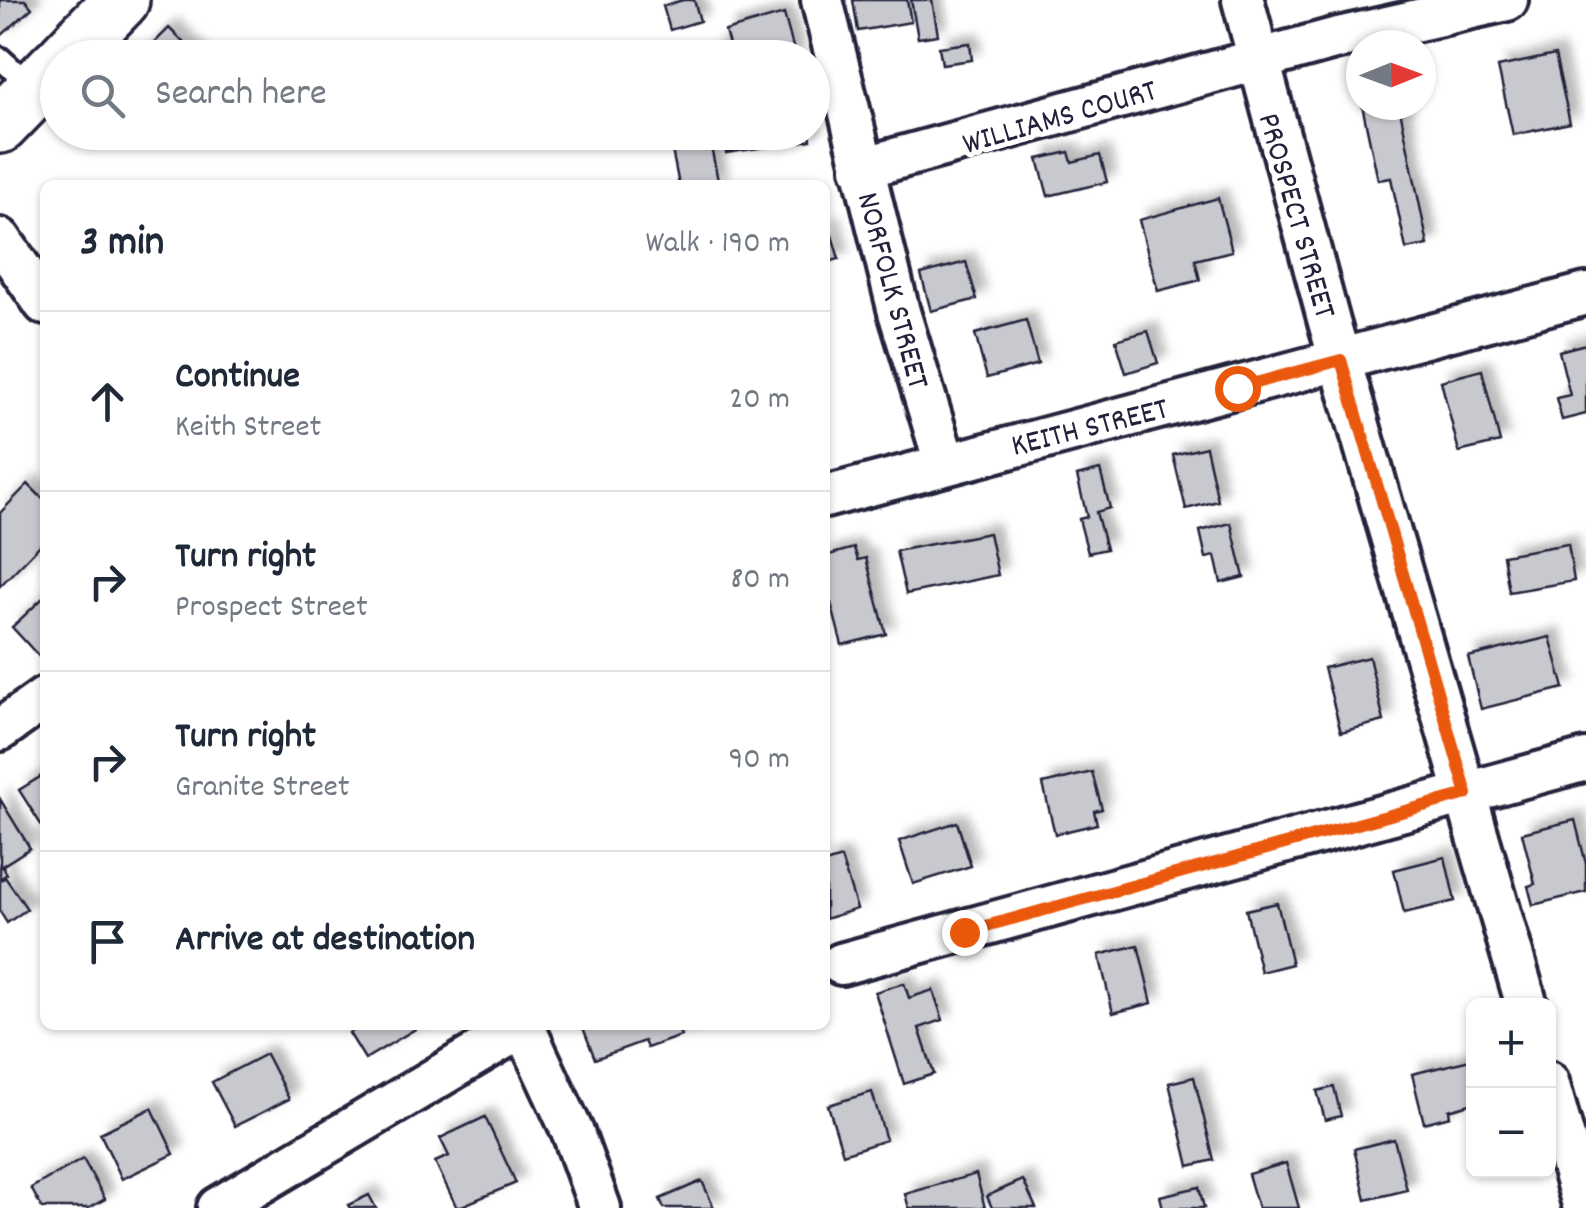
<!DOCTYPE html>
<html lang="en">
<head>
<meta charset="utf-8">
<style>
	:root { --surface:#fff; --page:#f2f2f3; --text:#1f2937; --muted:#747a83; --line:#e0e1e3 }
	body { margin:0; font-family:Dekko,sans-serif; background:var(--page); color:var(--text) }
	.controls { position:absolute; right:30px; bottom:30px; display:grid; overflow:hidden; border-radius:15px; box-shadow:0 2px 8px #0004 }
	.controls button { width:90px; height:90px; display:grid; place-items:center; padding:0; border:0; border-bottom:2px solid var(--line); background:var(--surface); color:var(--text); font:50px sans-serif }
	.compass { position:absolute; left:1346px; top:30px; width:90px; height:90px; border-radius:50%; background:var(--surface); box-shadow:0 2px 8px #0004; rotate:89deg }
	.stop { position:absolute; width:30px; height:30px; margin:-22px; border:8px solid #ea580c; border-radius:50%; background:#fff }
	.stop.end { background:#ea580c; border-color:#fff; box-shadow:0 2px 10px #0008 }
	.list { margin:0; padding:0; list-style:none }
	h2 { display:flex; justify-content:space-between; align-items:center; height:130px; margin:0; padding:0 40px; font-size:42px }
	h2 small { font-size:32px; font-weight:400; color:var(--muted) }
	.list li { display:grid; grid-template-columns:65px 1fr auto; gap:30px; align-items:center; box-sizing:border-box; height:180px; padding:0 40px; border-top:2px solid var(--line) }
	.list b { display:block; font-size:38px; white-space:nowrap }
	.list p { margin:0; font-size:32px; white-space:nowrap; color:var(--muted) }
	.list em { font-size:32px; font-style:normal; color:var(--muted) }
	.icon { flex:none; width:55px; height:55px; fill:none; stroke:currentColor; stroke-width:2; stroke-linecap:round; stroke-linejoin:round }
	.map { position:relative; flex:none; width:1586px; height:1208px; overflow:hidden }
	.search { position:absolute; background:var(--surface); box-shadow:0 2px 8px #0004; left:40px; top:40px; width:790px; height:110px; display:flex; align-items:center; gap:25px; box-sizing:border-box; padding:0 35px; border-radius:55px; color:var(--muted); font-size:38px }
	.panel { position:absolute; background:var(--surface); box-shadow:0 2px 8px #0004; left:40px; top:180px; width:790px; height:850px; border-radius:15px }
	.map>svg:first-child { display:block }
</style>
</head>
<body>
<div class="map">
<svg width="1586" height="1208" viewBox="0 0 1586 1208">
	<defs>
		<filter id="shadow"><feDropShadow dx="9" dy="-9" stdDeviation="5" flood-color="#0004"/></filter>
	</defs>
	<rect width="100%" height="100%" fill="#fff"/>
	<filter id="ink" filterUnits="userSpaceOnUse"><feTurbulence type="fractalNoise" baseFrequency=".01" numOctaves="2"/><feDisplacementMap in="SourceGraphic" scale="20" xChannelSelector="R" yChannelSelector="G"/><feConvolveMatrix kernelMatrix="1 2 1 2 8 2 1 2 1" color-interpolation-filters="sRGB"/></filter>
	<g filter="url(#ink)">
		<!-- building -->
		<g fill="#c8c8cf" stroke="#22223b" stroke-width="2.5" filter="url(#shadow)">
			<path d="M0 0H25L32 8 0 37Z"/>
			<path d="M683 0H694L700 21 670 30 663 6Z"/>
			<path d="M853 0H907L911 22 858 31Z"/>
			<path d="M911 0H932L938 35 918 38Z"/>
			<path d="M784 14 796 58H713L711 50 729 45 725 31Z"/>
			<path d="M169 28 199 58H139Z"/>
			<path d="M970 43 972 60 942 64 939 47Z"/>
			<path d="M1555 55 1570 123 1513 135 1498 67Z"/>
			<path d="M1362 105H1399L1428 245 1406 249 1391 178 1378 180Z"/>
			<path d="M723 132H810L811 140 726 153Z"/>
			<path d="M710 142 719 185H679L672 150Z"/>
			<path d="M1069 152 1072 162 1100 155 1107 182 1048 196 1038 159Z"/>
			<path d="M1218 198 1232 251 1195 260 1200 280 1158 291 1139 220Z"/>
			<path d="M829 225 839 259 825 263V226Z"/>
			<path d="M966 262 977 299 931 311 921 274Z"/>
			<path d="M1026 320 1038 364 987 378 975 334Z"/>
			<path d="M1148 331 1158 363 1126 373 1116 340Z"/>
			<path d="M1586 344V414L1562 420 1556 398 1570 395 1559 351Z"/>
			<path d="M1482 370 1500 442 1459 452 1441 381Z"/>
			<path d="M1206 447 1218 501 1186 509 1173 455Z"/>
			<path d="M1100 470 1110 508 1096 512 1106 549 1088 553 1079 519 1087 517 1077 476Z"/>
			<path d="M28 484 45 501V540L0 586V513Z"/>
			<path d="M1231 523 1244 577 1221 583 1215 556 1206 558 1200 531Z"/>
			<path d="M989 533 998 575 906 594 896 551Z"/>
			<path d="M1568 544 1574 581 1509 592 1503 555Z"/>
			<path d="M854 548 858 560 866 558 886 634 842 645 831 603 825 605V556Z"/>
			<path d="M44 597 45 598V663L12 627Z"/>
			<path d="M1550 637 1564 688 1481 709 1468 657Z"/>
			<path d="M1369 657 1384 721 1341 732 1324 668Z"/>
			<path d="M1092 772 1102 809 1094 811 1097 824 1055 834 1043 784Z"/>
			<path d="M45 774V831L19 790Z"/>
			<path d="M0 799 30 848 2 866 7 874 0 879Z"/>
			<path d="M1575 820 1586 864V892L1533 905 1528 886 1535 884 1522 833Z"/>
			<path d="M957 822 971 866 913 884 899 841Z"/>
			<path d="M1445 857 1455 901 1404 913 1394 870Z"/>
			<path d="M841 858 857 909 825 919V863Z"/>
			<path d="M5 877 27 909 7 923 0 912V881Z"/>
			<path d="M1277 903 1292 964 1261 972 1246 910Z"/>
			<path d="M1138 945 1152 1003 1113 1013 1099 955Z"/>
			<path d="M904 983 909 998 933 990 943 1020 919 1028 934 1074 904 1084 875 992Z"/>
			<path d="M362 1025H422L365 1059 349 1033Z"/>
			<path d="M582 1025H677L681 1036 647 1048 644 1041 595 1059Z"/>
			<path d="M266 1054 289 1099 235 1126 212 1082Z"/>
			<path d="M1474 1059V1103L1449 1110 1450 1116 1424 1123 1412 1074Z"/>
			<path d="M1194 1077 1214 1160 1189 1166 1169 1083Z"/>
			<path d="M1334 1087 1341 1116 1325 1120 1317 1091Z"/>
			<path d="M872 1092 886 1140 843 1154 828 1105Z"/>
			<path d="M152 1108 174 1154 122 1179 100 1133Z"/>
			<path d="M485 1117 516 1183 457 1208 435 1162 449 1156 440 1138Z"/>
			<path d="M1394 1139 1407 1190 1366 1200 1354 1149Z"/>
			<path d="M83 1159 105 1199 89 1208H42L31 1188Z"/>
			<path d="M1286 1163 1299 1208H1258L1248 1174Z"/>
			<path d="M976 1174 985 1208H909L905 1194Z"/>
			<path d="M1023 1180 1036 1208H992L987 1196Z"/>
			<path d="M702 1181 714 1208H664L660 1199Z"/>
			<path d="M1199 1187 1204 1208H1163L1160 1196Z"/>
			<path d="M369 1195 376 1208H350L348 1205Z"/>
		</g>
		<g fill="none" stroke-linecap="round" stroke-linejoin="round">
			<!-- lane casing -->
			<g stroke="#22223b" stroke-width="28">
				<path id="lane" d="M0 58 33 88"/>
			</g>
			<!-- street casing -->
			<g stroke="#22223b" stroke-width="48">
				<g id="street">
					<path d="M822 0 899 312 945 463"/>
					<path d="M1243 0 1329 322 1527 1006"/>
					<path d="M862 168 1334 39 1507 0"/>
					<path d="M0 239 45 304"/>
					<path d="M825 497 1586 294"/>
					<path d="M0 730 45 698"/>
					<path d="M841 964 1586 760"/>
					<path d="M523 1025 573 1133 600 1208"/>
					<path d="M1548 1082 1584 1208"/>
					<path d="M218 1208 524 1026"/>
				</g>
			</g>
			<!-- primary casing -->
			<g stroke="#22223b" stroke-width="62">
				<g id="primary">
					<path d="M65 58 121 0"/>
					<path d="M0 125 58 65"/>
				</g>
			</g>
			<!-- lane -->
			<use href="#lane" stroke="#fff" stroke-width="20"/>
			<!-- street -->
			<use href="#street" stroke="#fff" stroke-width="40"/>
			<!-- primary -->
			<use href="#primary" stroke="#fff" stroke-width="55"/>
		</g>
	</g>
	<g fill="none" stroke-linecap="round" stroke-linejoin="round" filter="url(#ink)">
		<!-- route -->
		<path stroke="#ea580c" stroke-width="12" d="M964 932 1467 794 1341 360 1237 388"/>
	</g>
	<g text-anchor="middle" stroke-width="10" stroke-linejoin="round" paint-order="stroke">
		<!-- street labels -->
		<g font-size="32" fill="#22223b" stroke="#fff">
			<text transform="translate(1059 115) rotate(-16)" y="11">WILLIAMS COURT</text>
			<text transform="translate(1299 215) rotate(74)" y="11">PROSPECT STREET</text>
			<text transform="translate(895 290) rotate(75)" y="11">NORFOLK STREET</text>
			<text transform="translate(1089 425) rotate(-14)" y="11">KEITH STREET</text>
		</g>
	</g>
</svg>
<div class="controls">
<button>+</button>
<button>−</button>
</div>
<svg class="compass" viewBox="-18 -18 36 36"><path d="M0-13l5 13h-10z" fill="#e53935"/><path d="M0 13l5-13h-10z" fill="#747a83"/></svg>
<div class="stop" style="left:1237px;top:388px"></div>
<div class="stop end" style="left:964px;top:932px"></div>
<div class="search"><svg class="icon" aria-label="search" viewBox="0 0 24 24"><circle cx="10" cy="10" r="6"/><path d="M15 15l6 6"/></svg>Search here</div>
<section class="panel">
<h2>3 min<small>Walk · 190 m</small></h2>
<ul class="list">
<li><svg class="icon" aria-label="ahead" viewBox="0 0 24 24"><path d="M12 20V5M6 11l6-6 6 6"/></svg><div><b>Continue</b><p>Keith Street</p></div><em>20 m</em></li>
<li><svg class="icon" aria-label="right" viewBox="0 0 24 24"><path d="M7 20v-9h11M14 6l5 5-5 5"/></svg><div><b>Turn right</b><p>Prospect Street</p></div><em>80 m</em></li>
<li><svg class="icon" aria-label="right" viewBox="0 0 24 24"><path d="M7 20v-9h11M14 6l5 5-5 5"/></svg><div><b>Turn right</b><p>Granite Street</p></div><em>90 m</em></li>
<li><svg class="icon" aria-label="arrive" viewBox="0 0 24 24"><path d="M6 21V4h12l-3 4 3 4H6"/></svg><div><b>Arrive at destination</b></div></li>
</ul>
</section>
</div>
</body>
</html>
